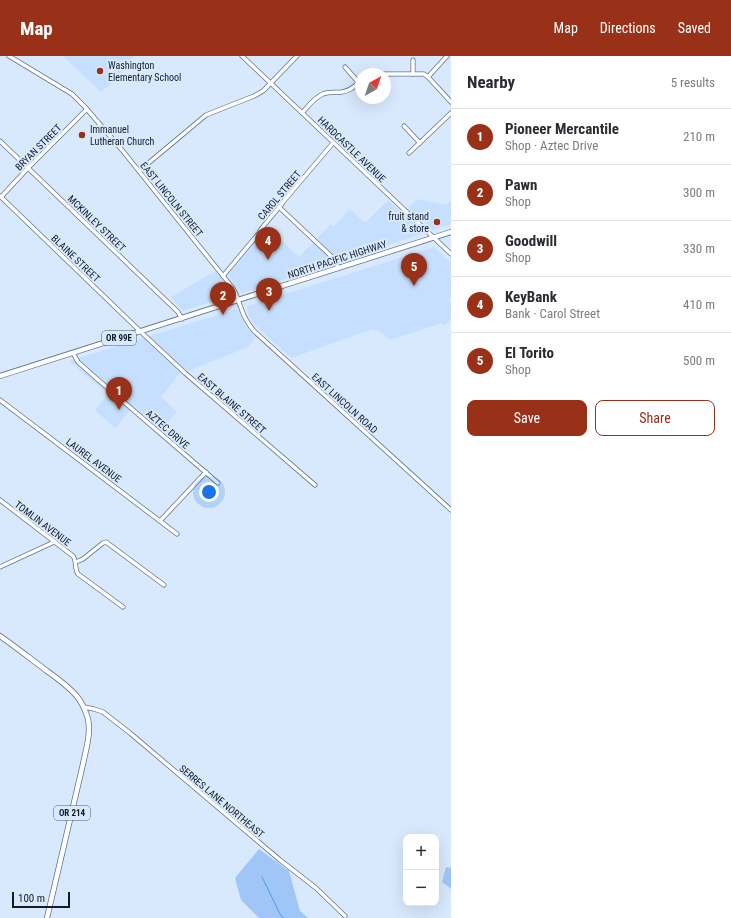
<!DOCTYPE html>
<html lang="en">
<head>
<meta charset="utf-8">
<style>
	:root { --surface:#fff; --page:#f7f7f7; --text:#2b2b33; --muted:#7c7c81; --line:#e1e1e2; --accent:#993119 }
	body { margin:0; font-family:"Roboto Condensed",sans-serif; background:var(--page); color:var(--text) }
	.controls { position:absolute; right:12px; bottom:12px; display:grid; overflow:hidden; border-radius:8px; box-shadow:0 4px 16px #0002 }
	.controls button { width:36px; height:36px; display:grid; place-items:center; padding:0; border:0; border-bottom:1px solid var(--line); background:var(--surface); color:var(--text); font:20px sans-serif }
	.compass { position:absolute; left:355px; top:12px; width:36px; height:36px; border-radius:50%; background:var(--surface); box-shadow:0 4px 16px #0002; rotate:40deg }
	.scale { position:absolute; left:12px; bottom:10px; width:58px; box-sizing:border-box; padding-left:4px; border:2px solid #151c25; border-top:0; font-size:11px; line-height:14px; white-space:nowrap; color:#151c25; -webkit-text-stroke:3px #d8e9fd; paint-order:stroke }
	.you { position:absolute; left:209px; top:436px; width:14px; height:14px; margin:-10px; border:3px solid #fff; border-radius:50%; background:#1a73e8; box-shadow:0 0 0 6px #1a73e833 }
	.badge { display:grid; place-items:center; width:26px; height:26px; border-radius:50%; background:var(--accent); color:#fff; font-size:13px; font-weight:700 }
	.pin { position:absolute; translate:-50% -33px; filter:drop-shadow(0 1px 2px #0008) }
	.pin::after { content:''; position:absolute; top:21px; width:14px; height:12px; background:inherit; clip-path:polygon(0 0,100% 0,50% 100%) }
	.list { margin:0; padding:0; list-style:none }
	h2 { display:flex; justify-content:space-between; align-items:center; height:52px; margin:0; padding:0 16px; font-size:17px }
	h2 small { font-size:13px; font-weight:400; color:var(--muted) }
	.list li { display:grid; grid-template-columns:26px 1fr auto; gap:12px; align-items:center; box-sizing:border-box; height:56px; padding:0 16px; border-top:1px solid var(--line) }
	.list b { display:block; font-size:15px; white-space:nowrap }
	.list p { margin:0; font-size:13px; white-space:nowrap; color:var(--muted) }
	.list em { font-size:13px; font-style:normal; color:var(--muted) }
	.actions { display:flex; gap:8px; padding:12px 16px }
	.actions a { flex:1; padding:9px 0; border:1px solid var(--accent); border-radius:8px; text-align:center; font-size:14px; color:var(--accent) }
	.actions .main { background:var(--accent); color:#fff }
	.map { position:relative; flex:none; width:451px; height:862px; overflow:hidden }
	header { display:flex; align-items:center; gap:24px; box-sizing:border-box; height:56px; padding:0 20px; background:var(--accent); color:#fff }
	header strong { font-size:19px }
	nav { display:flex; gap:22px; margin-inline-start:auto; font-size:14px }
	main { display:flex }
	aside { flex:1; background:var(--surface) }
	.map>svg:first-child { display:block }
</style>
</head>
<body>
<header>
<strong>Map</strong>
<nav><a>Map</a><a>Directions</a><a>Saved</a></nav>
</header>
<main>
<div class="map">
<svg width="451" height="862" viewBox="0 0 451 862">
	<rect width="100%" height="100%" fill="#d8e9fd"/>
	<!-- built -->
	<g fill="#c6dfff">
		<path d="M65 0H134L109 30 103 34 100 35 64 1Z"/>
		<path d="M418 143 446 149 451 145V168L433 174 408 152Z"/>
		<path d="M388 144 424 177 242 237 228 219 268 172 299 201 331 168 334 170 350 153 365 167Z"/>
		<path d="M434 191 451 207V242L448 245 451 247V263L445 270 442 267 390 284 382 277 373 273 291 302 254 268 249 261 247 253 248 250Z"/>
		<path d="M215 215 228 230 231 239 183 255 171 241Z"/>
		<path d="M237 253 248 273 256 281 248 291 188 315 184 312 161 341 177 356 161 373 134 350 115 372 95 354 108 338 69 305Z"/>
	</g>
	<!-- green -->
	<g fill="#9fc6f6">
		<path d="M259 793 289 815 300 855 308 862H259L241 844 235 822Z"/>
		<path d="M446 811 451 812V833L442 826Z"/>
	</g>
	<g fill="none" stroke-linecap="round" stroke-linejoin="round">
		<!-- stream -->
		<path stroke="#5a99e4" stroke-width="1" d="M262 821 280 858 283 862"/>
		<!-- minor casing -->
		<g stroke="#62748b" stroke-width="5">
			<g id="minor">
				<path d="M9 0 72 38 85 51 122 94 232 231C237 238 238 245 241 252 244 261 248 268 254 275L451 454"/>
				<path d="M242 0 451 198"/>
				<path d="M345 11 359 27"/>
				<path d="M370 18H424L428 21 447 0"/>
				<path d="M413 18V4"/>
				<path d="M428 21 451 46"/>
				<path d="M302 57C308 50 315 41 323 38 330 35 336 37 342 36 350 35 355 30 361 25"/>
				<path d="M404 70 420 87"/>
				<path d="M0 85 178 256 182 263"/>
				<path d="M409 97 451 57"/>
				<path d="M139 115 206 59 254 40 263 35 297 0"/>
				<path d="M0 140 141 276 185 317 315 429"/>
				<path d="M1 141 28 112 87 53"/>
				<path d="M279 151 331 200 335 204 338 212"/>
				<path d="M223 220 259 177 261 173 281 149 283 146 333 87"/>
				<path d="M73 297 78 306 96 322 218 427"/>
				<path d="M0 344 177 478"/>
				<path d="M0 444 73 500C77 505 74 512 78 518L123 551"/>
				<path d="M160 465 206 416"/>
				<path d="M76 506 83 503 103 487 106 486 164 529"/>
				<path d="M0 511 52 487 54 485"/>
				<path d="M84 651 94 653 103 656 130 677 280 804 316 832 345 860"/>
			</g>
		</g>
		<!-- major casing -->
		<g stroke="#62748b" stroke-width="6">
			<g id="major">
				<path d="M0 320 451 176"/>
				<path d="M0 580C16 591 31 603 47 615 58 623 71 632 79 643 83 649 86 656 88 663 91 678 86 693 83 708L47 862"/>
			</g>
		</g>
		<!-- minor -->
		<use href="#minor" stroke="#fff" stroke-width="3.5"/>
		<!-- major -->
		<use href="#major" stroke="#fff" stroke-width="4.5"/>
	</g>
	<!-- markers -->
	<g fill="#993119" stroke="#d8e9fd" stroke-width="1.5">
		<circle cx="100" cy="15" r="4"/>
		<circle cx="82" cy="79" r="4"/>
		<circle cx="437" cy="166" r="4"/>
	</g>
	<g text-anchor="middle" stroke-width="4" stroke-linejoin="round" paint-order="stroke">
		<!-- shield labels -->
		<g fill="#d8e9fd" stroke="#505a66" stroke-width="1">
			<rect x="102" y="275" width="34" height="14" rx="3"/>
			<rect x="54" y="750" width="36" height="14" rx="3"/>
		</g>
		<g font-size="9" font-weight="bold" fill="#151c25">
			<text x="119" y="285">OR 99E</text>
			<text x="72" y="760">OR 214</text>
		</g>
		<!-- poi labels -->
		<g font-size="10" fill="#151c25" stroke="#d8e9fd" text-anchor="start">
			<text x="108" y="13">Washington<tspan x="108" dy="12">Elementary School</tspan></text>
			<text x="90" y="77">Immanuel<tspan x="90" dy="12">Lutheran Church</tspan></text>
			<text x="429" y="164" text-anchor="end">fruit stand<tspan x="429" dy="12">&amp; store</tspan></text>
		</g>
		<!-- street labels -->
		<g font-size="10" fill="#151c25" stroke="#d8e9fd">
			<text transform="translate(38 91) rotate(-45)" y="4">BRYAN STREET</text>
			<text transform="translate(352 93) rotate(44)" y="4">HARDCASTLE AVENUE</text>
			<text transform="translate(279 139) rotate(-50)" y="4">CAROL STREET</text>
			<text transform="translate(172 143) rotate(51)" y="4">EAST LINCOLN STREET</text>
			<text transform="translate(97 167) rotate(44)" y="4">MCKINLEY STREET</text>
			<text transform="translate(76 202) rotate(44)" y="4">BLAINE STREET</text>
			<text transform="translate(337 203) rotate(-18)" y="4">NORTH PACIFIC HIGHWAY</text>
			<text transform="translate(232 347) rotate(41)" y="4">EAST BLAINE STREET</text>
			<text transform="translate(345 347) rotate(42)" y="4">EAST LINCOLN ROAD</text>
			<text transform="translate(168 373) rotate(41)" y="4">AZTEC DRIVE</text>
			<text transform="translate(94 404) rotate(37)" y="4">LAUREL AVENUE</text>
			<text transform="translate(43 467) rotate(37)" y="4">TOMLIN AVENUE</text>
			<text transform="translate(222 745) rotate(40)" y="4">SERRES LANE NORTHEAST</text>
		</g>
	</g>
</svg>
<div class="controls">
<button>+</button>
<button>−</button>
</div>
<svg class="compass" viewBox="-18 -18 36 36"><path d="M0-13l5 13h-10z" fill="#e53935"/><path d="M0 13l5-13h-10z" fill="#7c7c81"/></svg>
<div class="scale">100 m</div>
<div class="you"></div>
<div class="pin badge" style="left:119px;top:354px">1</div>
<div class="pin badge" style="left:223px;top:259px">2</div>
<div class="pin badge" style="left:269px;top:255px">3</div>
<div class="pin badge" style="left:268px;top:204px">4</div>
<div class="pin badge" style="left:414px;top:230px">5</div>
</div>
<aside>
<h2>Nearby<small>5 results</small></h2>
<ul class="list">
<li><span class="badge">1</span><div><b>Pioneer Mercantile</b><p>Shop · Aztec Drive</p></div><em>210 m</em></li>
<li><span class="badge">2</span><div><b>Pawn</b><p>Shop</p></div><em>300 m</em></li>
<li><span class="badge">3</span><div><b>Goodwill</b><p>Shop</p></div><em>330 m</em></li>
<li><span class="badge">4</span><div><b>KeyBank</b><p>Bank · Carol Street</p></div><em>410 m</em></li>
<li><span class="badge">5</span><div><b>El Torito</b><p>Shop</p></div><em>500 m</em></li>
</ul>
<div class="actions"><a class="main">Save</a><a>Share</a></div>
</aside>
</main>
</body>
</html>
